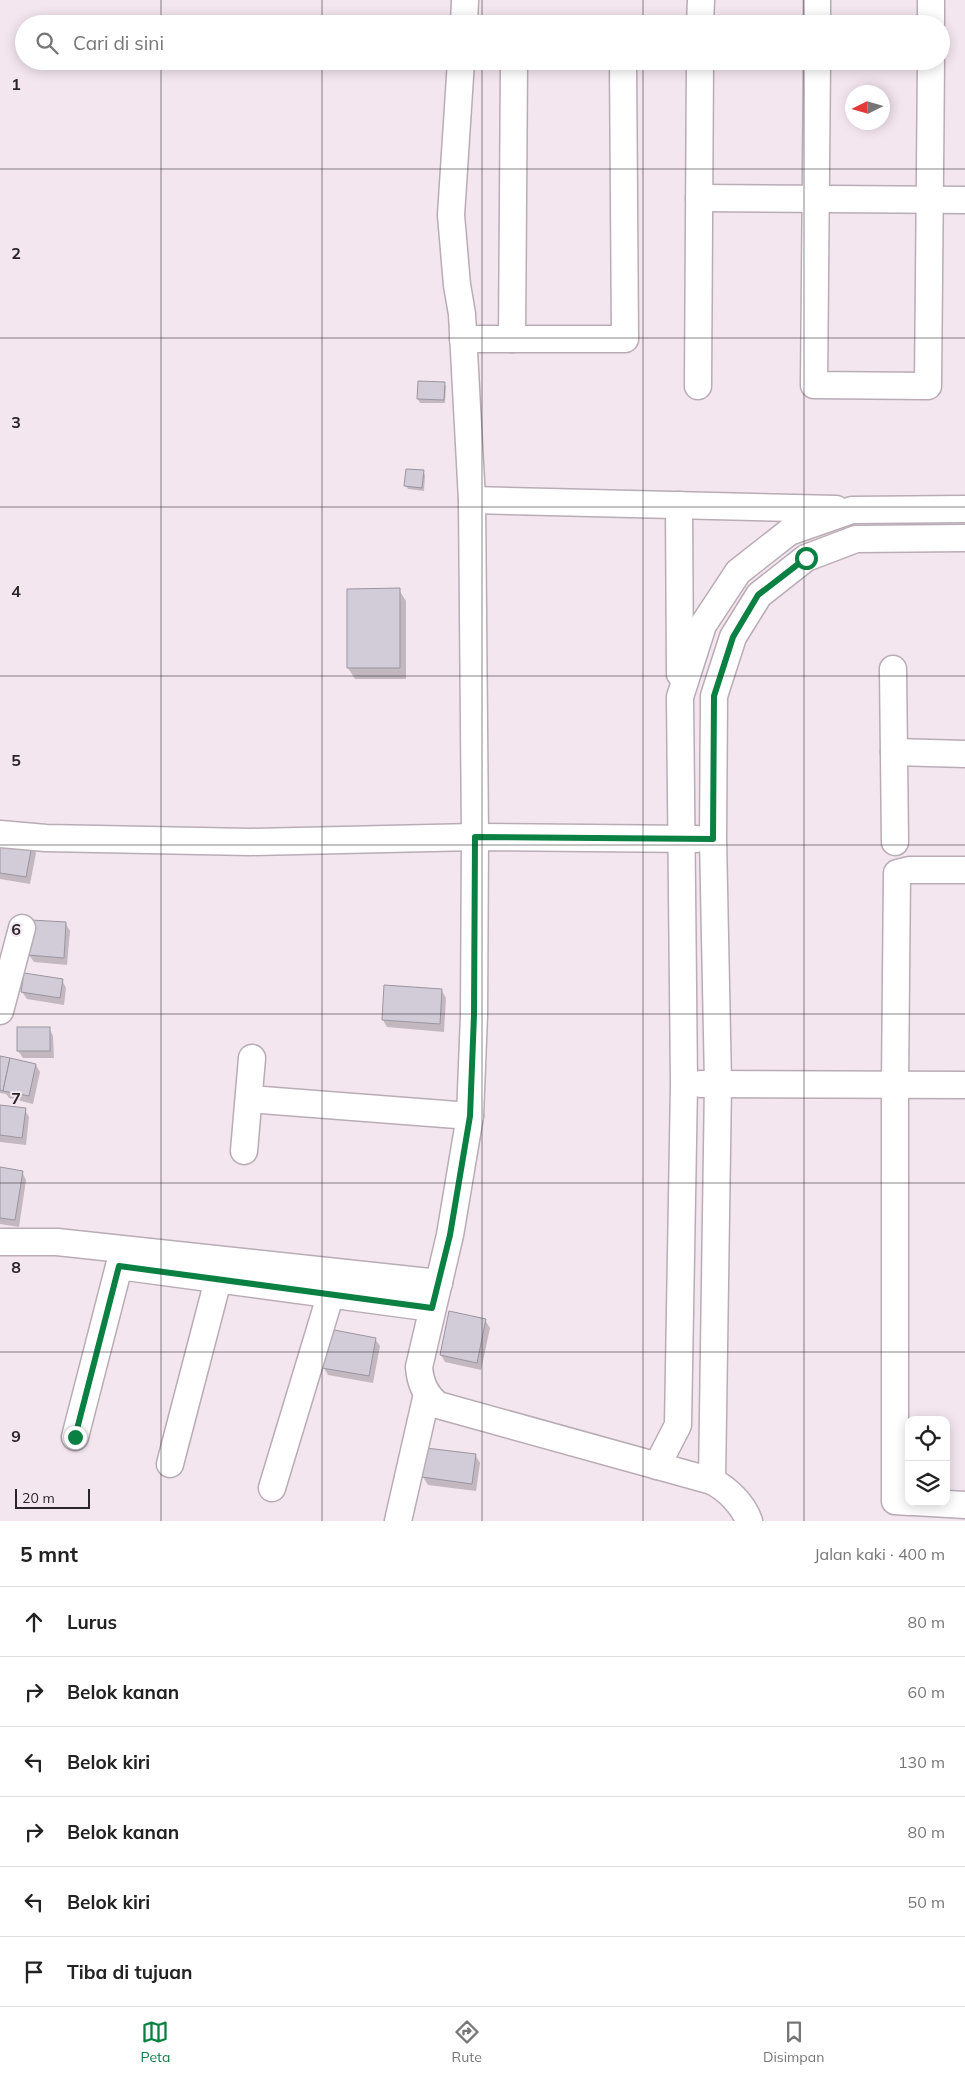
<!DOCTYPE html>
<html lang="id">
<head>
<meta charset="utf-8">
<style>
	:root { --surface:#fff; --page:#f2f2f2; --text:#222; --muted:#767676; --line:#e0e0e0; --accent:#0b8043 }
	body { margin:0; font-family:Mulish,sans-serif; background:var(--page); color:var(--text) }
	.controls { position:absolute; right:15px; bottom:15px; display:grid; overflow:hidden; border-radius:10px; box-shadow:0 2px 12px #0003 }
	.controls button { width:45px; height:45px; display:grid; place-items:center; padding:0; border:0; border-bottom:1px solid var(--line); background:var(--surface); color:var(--text); font:25px sans-serif }
	.compass { position:absolute; left:845px; top:85px; width:45px; height:45px; border-radius:50%; background:var(--surface); box-shadow:0 2px 12px #0003; rotate:265deg }
	.scale { position:absolute; left:15px; bottom:12px; width:75px; box-sizing:border-box; padding-left:5px; border:2px solid #2a2528; border-top:0; font-size:14px; line-height:18px; white-space:nowrap; color:#2a2528; -webkit-text-stroke:4px #f4e6ef; paint-order:stroke }
	.stop { position:absolute; width:15px; height:15px; margin:-11px; border:4px solid #0b8043; border-radius:50%; background:#fff }
	.stop.end { background:#0b8043; border-color:#fff; box-shadow:0 1px 5px #0008 }
	.list { margin:0; padding:0; list-style:none }
	h2 { display:flex; justify-content:space-between; align-items:center; height:65px; margin:0; padding:0 20px; font-size:21px }
	h2 small { font-size:16px; font-weight:400; color:var(--muted) }
	.list li { display:grid; grid-template-columns:32px 1fr auto; gap:15px; align-items:center; box-sizing:border-box; height:70px; padding:0 20px; border-top:1px solid var(--line) }
	.list b { display:block; font-size:19px; white-space:nowrap }
	.list em { font-size:16px; font-style:normal; color:var(--muted) }
	.icon { flex:none; width:28px; height:28px; fill:none; stroke:currentColor; stroke-width:2; stroke-linecap:round; stroke-linejoin:round }
	.map { position:relative; flex:none; width:965px; height:1521px; overflow:hidden }
	.search { position:absolute; background:var(--surface); box-shadow:0 2px 12px #0003; left:15px; right:15px; top:15px; height:55px; display:flex; align-items:center; gap:12px; box-sizing:border-box; padding:0 18px; border-radius:28px; color:var(--muted); font-size:19px }
	.sheet { height:485px; background:var(--surface) }
	nav { display:flex; justify-content:space-around; align-items:center; box-sizing:border-box; height:70px; border-top:1px solid var(--line); background:var(--surface); font-size:14px; color:var(--muted) }
	nav a { display:grid; justify-items:center; gap:2px }
	nav .on { color:var(--accent) }
	.map>svg:first-child { display:block }
</style>
</head>
<body>
<div class="map">
<svg width="965" height="1521" viewBox="0 0 965 1521">
	<rect width="100%" height="100%" fill="#f4e6ef"/>
	<!-- shadow -->
	<g fill="#0003">
		<path d="M419 382 444 383 446 386 445 403H420L418 399Z"/>
		<path d="M423 471 425 475 424 491 408 489 406 486Z"/>
		<path d="M399 590 406 601V679H355L348 668Z"/>
		<path d="M0 841 31 846 36 853 30 884 0 879Z"/>
		<path d="M66 924 70 931 67 965 34 962 29 955Z"/>
		<path d="M62 980 66 988 64 1005 27 999 22 992Z"/>
		<path d="M442 991 446 998 444 1032 387 1027 383 1020Z"/>
		<path d="M49 1028 53 1036 54 1058H23L18 1051Z"/>
		<path d="M0 1057 36 1065 40 1072 33 1104 9 1098 6 1094 0 1093Z"/>
		<path d="M0 1106 25 1110 29 1117 26 1145 0 1142Z"/>
		<path d="M0 1169 22 1172 26 1180 19 1227 0 1224Z"/>
		<path d="M485 1320 490 1328 481 1370 445 1362 441 1355Z"/>
		<path d="M375 1339 380 1346 373 1383 328 1375 324 1368Z"/>
		<path d="M476 1456 480 1463 476 1491 428 1485 423 1477Z"/>
	</g>
	<!-- building -->
	<g fill="#d2ccd9" stroke="#9a95a1">
		<path d="M418 381 445 382 444 400 417 399Z"/>
		<path d="M406 469 424 470 422 488 404 486Z"/>
		<path d="M400 588V668H347V589Z"/>
		<path d="M0 839 32 845 26 877 0 873Z"/>
		<path d="M31 920 66 922 64 958 28 955Z"/>
		<path d="M24 973 63 979 60 998 21 992Z"/>
		<path d="M384 985 442 989 440 1024 382 1020Z"/>
		<rect x="17" y="1027" width="33" height="24"/>
		<path d="M0 1056 10 1058 3 1091 0 1090Z"/>
		<path d="M10 1058 36 1064 29 1096 3 1091Z"/>
		<path d="M0 1105 26 1108 22 1138 0 1135Z"/>
		<path d="M0 1167 23 1171 15 1220 0 1218Z"/>
		<path d="M449 1311 486 1319 477 1363 440 1355Z"/>
		<path d="M329 1329 376 1338 369 1376 322 1368Z"/>
		<path d="M426 1448 476 1454 472 1484 422 1477Z"/>
	</g>
	<g fill="none" stroke-linecap="round" stroke-linejoin="round">
		<!-- minor casing -->
		<g stroke="#b9acb5" stroke-width="29">
			<g id="minor">
				<path d="M464 24 465 0"/>
				<path d="M700 24 701 0"/>
				<path d="M817 24V0"/>
				<path d="M931 24V0"/>
				<path d="M461 61 451 215 457 285 462 314 472 500 475 837 474 1015 470 1116 450 1235 419 1367C420 1382 425 1395 438 1405L712 1481C727 1489 743 1504 749 1521"/>
				<path d="M817 61 814 385 928 386 931 61"/>
				<path d="M699 198 965 200"/>
				<path d="M463 339H625L623 61"/>
				<path d="M512 339 514 61"/>
				<path d="M698 386 700 61"/>
				<path d="M472 500 836 509"/>
				<path d="M679 505 680 674"/>
				<path d="M893 669 895 842"/>
				<path d="M894 752 965 754"/>
				<path d="M0 834 46 838 250 842 475 837 696 839"/>
				<path d="M0 1011 22 928"/>
				<path d="M701 1084 965 1085"/>
				<path d="M249 1099 470 1116"/>
				<path d="M244 1151 252 1058"/>
				<path d="M0 1242H57L439 1283"/>
				<path d="M75 1437 119 1266 432 1308"/>
				<path d="M170 1464 218 1280"/>
				<path d="M657 1466 678 1425 684 1084 680 697 703 625 738 572 789 532 852 510 965 509"/>
				<path d="M712 1481 718 1083 713 839 714 696 733 637 759 595 806 558 856 539 965 538"/>
				<path d="M272 1488 331 1293"/>
				<path d="M909 1502 895 1501V1084L897 873 909 870H965"/>
				<path d="M914 1502 965 1505"/>
				<path d="M398 1521 427 1394"/>
			</g>
		</g>
		<!-- minor -->
		<use href="#minor" stroke="#fff" stroke-width="26"/>
	</g>
	<g fill="none" stroke-linecap="round" stroke-linejoin="round">
		<!-- route -->
		<path stroke="#0b8043" stroke-width="6" d="M75 1437 119 1266 432 1308 450 1235 470 1116 474 1015 475 837 713 839 714 696 733 637 758 595 806 558"/>
	</g>
	<!-- grid -->
	<path fill="none" stroke="#2a2528" stroke-width="1" stroke-opacity="0.55" d="M161 0V24M322 0V24M482 0V24M643 0V24M804 0V24M161 61V1521M322 61V1521M482 61V1521M643 61V1521M804 61V1521M0 169H965M0 338H965M0 507H965M0 676H965M0 845H965M0 1014H965M0 1183H965M0 1352H965"/>
	<g font-size="16" text-anchor="middle" font-weight="bold" fill="#2a2528" stroke="#f4e6ef" stroke-width="4" stroke-linejoin="round" paint-order="stroke">
		<text x="16" y="90">1</text>
		<text x="16" y="259">2</text>
		<text x="16" y="428">3</text>
		<text x="16" y="597">4</text>
		<text x="16" y="766">5</text>
		<text x="16" y="935">6</text>
		<text x="16" y="1104">7</text>
		<text x="16" y="1273">8</text>
		<text x="16" y="1442">9</text>
	</g>
</svg>
<div class="controls">
<button><svg class="icon" aria-label="locate" viewBox="0 0 24 24"><circle cx="12" cy="12" r="6"/><path d="M12 2v4M12 18v4M2 12h4M18 12h4"/></svg></button>
<button><svg class="icon" aria-label="layers" viewBox="0 0 24 24"><path d="M12 4l9 5-9 5-9-5zM3 14l9 5 9-5"/></svg></button>
</div>
<svg class="compass" viewBox="-18 -18 36 36"><path d="M0-13l5 13h-10z" fill="#e53935"/><path d="M0 13l5-13h-10z" fill="#767676"/></svg>
<div class="scale">20 m</div>
<div class="stop" style="left:806px;top:558px"></div>
<div class="stop end" style="left:75px;top:1437px"></div>
<div class="search"><svg class="icon" aria-label="search" viewBox="0 0 24 24"><circle cx="10" cy="10" r="6"/><path d="M15 15l6 6"/></svg>Cari di sini</div>
</div>
<section class="sheet">
<h2>5 mnt<small>Jalan kaki · 400 m</small></h2>
<ul class="list">
<li><svg class="icon" aria-label="ahead" viewBox="0 0 24 24"><path d="M12 20V5M6 11l6-6 6 6"/></svg><div><b>Lurus</b></div><em>80 m</em></li>
<li><svg class="icon" aria-label="right" viewBox="0 0 24 24"><path d="M7 20v-9h11M14 6l5 5-5 5"/></svg><div><b>Belok kanan</b></div><em>60 m</em></li>
<li><svg class="icon" aria-label="left" viewBox="0 0 24 24"><path d="M17 20v-9H6M10 6l-5 5 5 5"/></svg><div><b>Belok kiri</b></div><em>130 m</em></li>
<li><svg class="icon" aria-label="right" viewBox="0 0 24 24"><path d="M7 20v-9h11M14 6l5 5-5 5"/></svg><div><b>Belok kanan</b></div><em>80 m</em></li>
<li><svg class="icon" aria-label="left" viewBox="0 0 24 24"><path d="M17 20v-9H6M10 6l-5 5 5 5"/></svg><div><b>Belok kiri</b></div><em>50 m</em></li>
<li><svg class="icon" aria-label="arrive" viewBox="0 0 24 24"><path d="M6 21V4h12l-3 4 3 4H6"/></svg><div><b>Tiba di tujuan</b></div></li>
</ul>
</section>
<nav>
<a class="on"><svg class="icon" aria-label="map" viewBox="0 0 24 24"><path d="M3 6l6-2 6 2 6-2v14l-6 2-6-2-6 2zM9 4v14M15 6v14"/></svg>Peta</a>
<a><svg class="icon" aria-label="directions" viewBox="0 0 24 24"><path d="M12 3l9 9-9 9-9-9zM9 14v-3h6M13 9l2 2-2 2"/></svg>Rute</a>
<a><svg class="icon" aria-label="saved" viewBox="0 0 24 24"><path d="M7 4h10v16l-5-4-5 4z"/></svg>Disimpan</a>
</nav>
</body>
</html>
